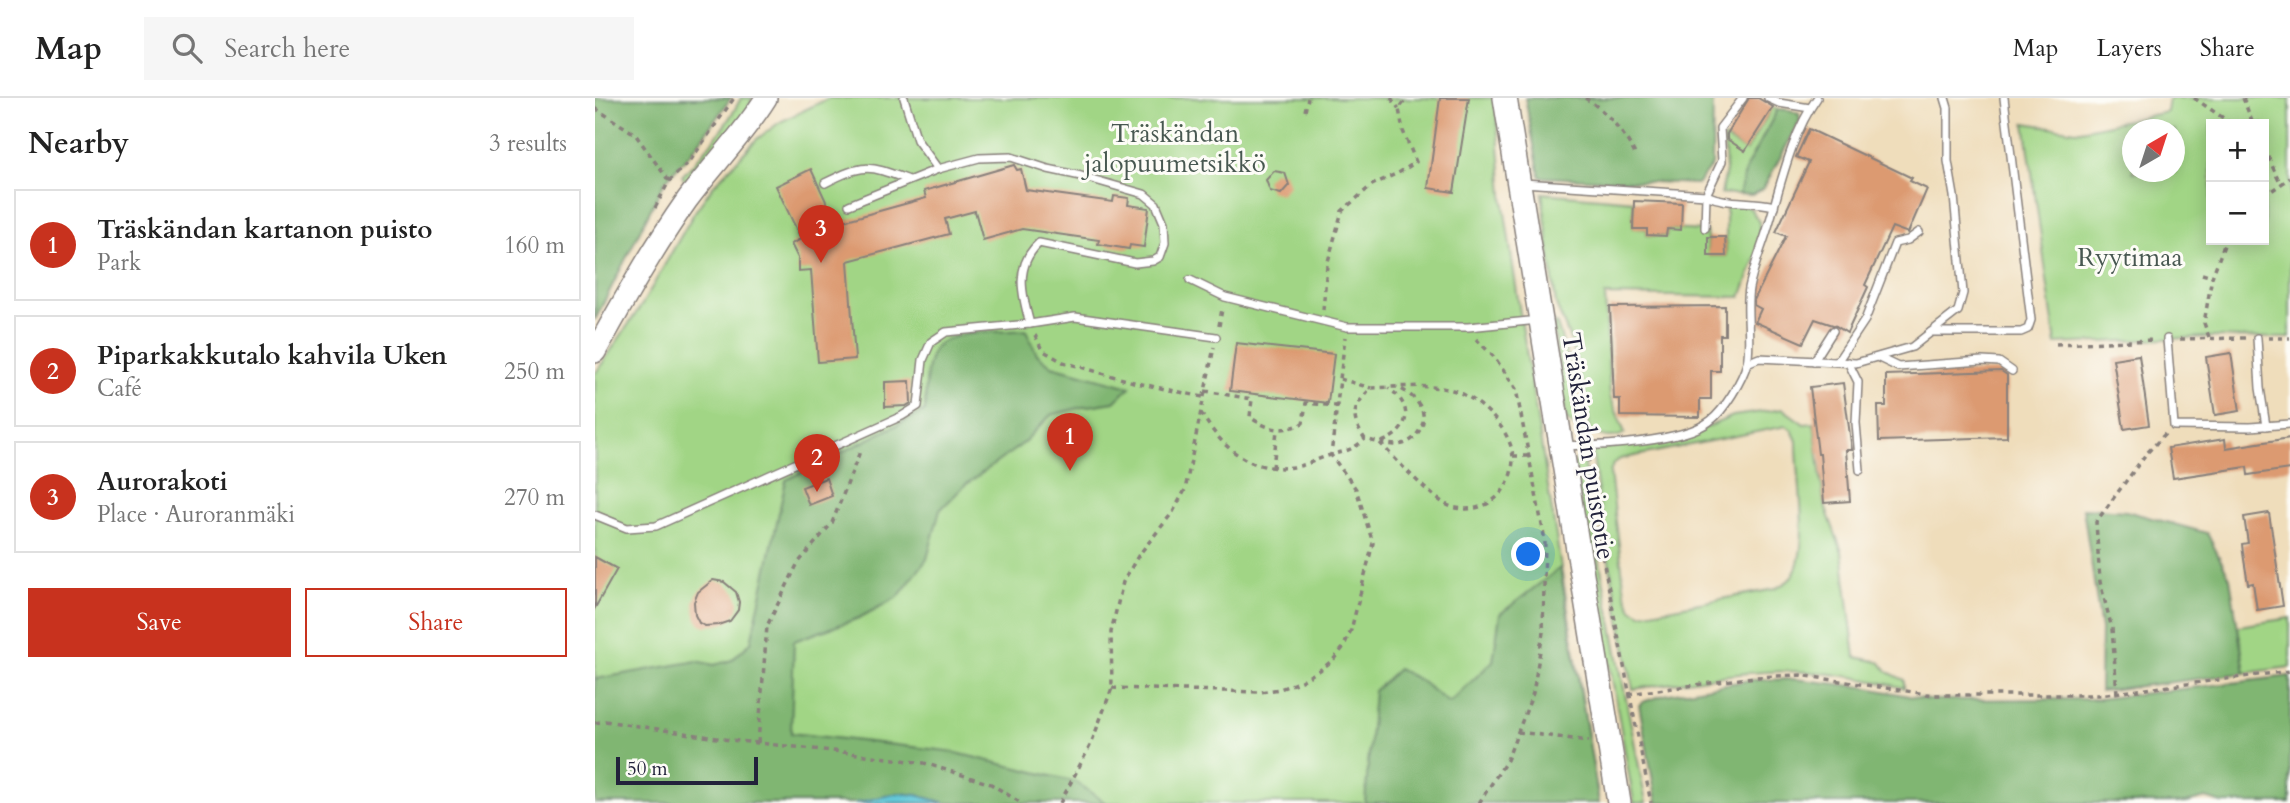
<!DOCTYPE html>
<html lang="en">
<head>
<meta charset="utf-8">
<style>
	:root { --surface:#fff; --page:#f6f6f6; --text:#222; --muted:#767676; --line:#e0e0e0; --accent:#c8321e }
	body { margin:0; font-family:Cardo,serif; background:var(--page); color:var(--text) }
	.controls { position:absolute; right:21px; top:21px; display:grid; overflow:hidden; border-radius:0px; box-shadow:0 4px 18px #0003 }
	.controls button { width:63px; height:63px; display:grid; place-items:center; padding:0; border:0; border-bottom:2px solid var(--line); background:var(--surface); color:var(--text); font:35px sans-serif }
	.compass { position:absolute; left:1527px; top:21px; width:63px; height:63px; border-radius:50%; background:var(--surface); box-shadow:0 4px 18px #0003; rotate:39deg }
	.scale { position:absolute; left:21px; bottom:18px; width:142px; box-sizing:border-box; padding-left:7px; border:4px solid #22223b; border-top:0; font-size:19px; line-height:24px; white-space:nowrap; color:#22223b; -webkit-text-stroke:5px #fdfcf7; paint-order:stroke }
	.you { position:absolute; left:934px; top:457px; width:24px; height:24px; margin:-18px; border:5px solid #fff; border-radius:50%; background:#1a73e8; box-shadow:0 0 0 10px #1a73e833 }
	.badge { display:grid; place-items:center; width:46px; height:46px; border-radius:50%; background:var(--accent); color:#fff; font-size:23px; font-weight:700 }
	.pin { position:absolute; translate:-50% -58px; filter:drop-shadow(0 2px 4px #0008) }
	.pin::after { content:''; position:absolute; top:37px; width:24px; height:21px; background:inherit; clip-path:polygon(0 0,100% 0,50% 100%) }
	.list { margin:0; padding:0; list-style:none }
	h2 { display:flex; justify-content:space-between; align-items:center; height:91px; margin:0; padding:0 28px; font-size:30px }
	h2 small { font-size:23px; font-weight:400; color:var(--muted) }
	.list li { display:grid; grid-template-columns:46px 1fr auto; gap:21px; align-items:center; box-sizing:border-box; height:112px; margin:0 14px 14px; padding:0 14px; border:2px solid var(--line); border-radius:0px }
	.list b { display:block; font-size:26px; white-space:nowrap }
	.list p { margin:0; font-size:23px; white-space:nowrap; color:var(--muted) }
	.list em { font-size:23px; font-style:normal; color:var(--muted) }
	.actions { display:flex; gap:14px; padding:21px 28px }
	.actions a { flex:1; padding:16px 0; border:2px solid var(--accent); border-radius:0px; text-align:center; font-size:24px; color:var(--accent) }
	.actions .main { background:var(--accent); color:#fff }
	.icon { flex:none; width:38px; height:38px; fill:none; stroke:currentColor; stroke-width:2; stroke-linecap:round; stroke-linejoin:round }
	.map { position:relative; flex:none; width:1695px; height:705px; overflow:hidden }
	header { display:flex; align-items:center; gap:42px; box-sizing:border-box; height:98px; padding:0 35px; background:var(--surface); border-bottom:2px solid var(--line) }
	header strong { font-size:33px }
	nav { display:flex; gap:38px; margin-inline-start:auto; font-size:24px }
	.search { width:490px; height:63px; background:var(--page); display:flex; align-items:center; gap:18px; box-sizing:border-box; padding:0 24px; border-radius:0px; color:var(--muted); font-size:26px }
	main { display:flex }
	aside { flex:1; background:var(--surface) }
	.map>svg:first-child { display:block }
</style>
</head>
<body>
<header>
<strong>Map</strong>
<div class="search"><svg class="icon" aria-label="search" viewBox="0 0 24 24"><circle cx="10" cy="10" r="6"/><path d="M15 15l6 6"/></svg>Search here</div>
<nav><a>Map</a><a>Layers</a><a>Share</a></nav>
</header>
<main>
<aside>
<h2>Nearby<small>3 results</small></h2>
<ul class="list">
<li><span class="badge">1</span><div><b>Träskändan kartanon puisto</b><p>Park</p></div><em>160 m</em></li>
<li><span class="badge">2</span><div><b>Piparkakkutalo kahvila Uken</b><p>Café</p></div><em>250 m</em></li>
<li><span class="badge">3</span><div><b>Aurorakoti</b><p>Place · Auroranmäki</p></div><em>270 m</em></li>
</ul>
<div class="actions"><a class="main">Save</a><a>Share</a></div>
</aside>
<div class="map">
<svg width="1695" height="705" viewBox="0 0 1695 705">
	<rect width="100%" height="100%" fill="#fdfcf7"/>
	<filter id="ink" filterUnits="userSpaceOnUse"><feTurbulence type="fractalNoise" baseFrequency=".0143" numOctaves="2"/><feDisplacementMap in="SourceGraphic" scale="14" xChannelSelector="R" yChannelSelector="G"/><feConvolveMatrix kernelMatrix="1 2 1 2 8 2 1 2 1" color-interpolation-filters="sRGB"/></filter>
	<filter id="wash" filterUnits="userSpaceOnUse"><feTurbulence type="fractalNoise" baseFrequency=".00686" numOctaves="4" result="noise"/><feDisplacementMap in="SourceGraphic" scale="28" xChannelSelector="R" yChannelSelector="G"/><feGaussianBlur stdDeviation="1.57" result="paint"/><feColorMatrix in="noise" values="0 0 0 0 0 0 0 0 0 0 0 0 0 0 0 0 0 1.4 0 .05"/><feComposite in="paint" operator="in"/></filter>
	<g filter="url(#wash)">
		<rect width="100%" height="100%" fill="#efddbb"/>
		<!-- green -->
		<g fill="#a1d585" stroke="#627c60" stroke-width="2" fill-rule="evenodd">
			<path d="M146 0H157L155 10 96 82 90 83 87 78C109 54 131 30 146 0Z"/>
			<path d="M234 0H900L909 108 925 215 1004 705H0V276L48 205 99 115 119 87 162 41 185 24Z"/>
			<path d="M1574 0H1695V240L1614 239 1461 246 1430 25 1481 33 1572 14ZM1616 26H1669V142H1616ZM1538 32H1580V74H1538Z"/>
			<path d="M1178 9 1183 11 1152 68 1144 96H1126L1131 73 1129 40 1151 53Z"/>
			<path d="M947 95 1039 103 1038 130 1052 131V137L1071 138 1072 131 1111 133 1114 158H1131V108L1148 107 1156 111 1164 124 1165 137 1162 157 1146 199 1010 197 1015 298 1030 335C1019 342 1005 339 995 333L991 301 976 243 961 207Z"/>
			<path d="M958 224 962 226 974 265 984 332 971 321Z"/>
			<path d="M1188 311 1209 326 1219 325 1229 405 1247 454 1260 559 1285 564 1293 574 1309 582V590C1278 582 1246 576 1214 574 1156 570 1096 583 1038 591L1008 431 997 351 1091 338 1138 318ZM1191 328 1197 332 1202 343C1201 376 1218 459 1194 482 1190 486 1184 488 1180 491L1046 516 1037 511 1030 495 1015 375 1018 366 1025 361Z"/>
			<path d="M983 359 988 361 1007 476 1051 705H1039L979 366Z"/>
			<path d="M1695 520V569L1650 575 1643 528Z"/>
		</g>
		<!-- forest -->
		<g fill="#80b672" stroke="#516c56" stroke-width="2">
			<path d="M0 0H136L99 51 70 83 0 222Z"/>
			<path d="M930 0H1118L1117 67 1102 86 945 79Z"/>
			<path d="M1183 11 1195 12 1204 16 1205 23 1168 91 1157 97 1144 96 1152 68Z"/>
			<path d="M431 232 442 256 457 268 535 289 519 304 488 309 456 317 426 347 369 388 345 412 332 461 303 499 264 520 199 543 196 635 353 653 481 684 511 705H0V581L102 563 119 567 137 562 156 544 191 382 330 313C331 295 329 264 341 249 355 232 409 234 431 232Z"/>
			<path d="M1488 410 1531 413 1612 435 1635 480 1650 575 1505 593 1506 531Z"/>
			<path d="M965 470 1004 705H770L779 593 803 571 823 581 854 605 898 563 905 516Z"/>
			<path d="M1695 578V705H1627L1611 700 1591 705H1062L1044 607 1048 604 1069 597 1155 582 1200 581 1268 589 1334 602 1503 601Z"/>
		</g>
		<!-- water -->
		<path fill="#5cc6d7" stroke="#3f7489" stroke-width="2" d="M303 695 322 697 350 705H260Z"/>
		<g id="blocks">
			<!-- building -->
			<g fill="#dc9a71">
				<path d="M845 0H874L859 94 833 90Z"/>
				<path d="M1154 0H1163L1178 9 1150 53 1132 41V36Z"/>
				<path d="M1214 31 1317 80 1315 83 1332 91 1313 135 1297 129 1270 187 1273 189 1252 235 1241 228 1220 221 1208 245 1160 224 1166 211 1159 207V202L1191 138 1181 134 1214 64 1201 59Z"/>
				<path d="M419 67 422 72 426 71 431 92 518 104 519 98 534 100 533 107 554 110 549 149 535 147 534 151 503 146 504 142 427 131 388 142 380 113 350 121 354 136 253 163 260 261 223 264 216 172 203 173V160L196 146 206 141 181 88 216 71 241 125 331 100 329 93Z"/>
				<path d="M679 73 690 75 694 87 686 96 675 93 671 82Z"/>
				<path d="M1039 103 1087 105 1086 132 1072 131 1071 138 1052 137V131H1038Z"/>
				<path d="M1113 139H1130L1131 158H1113Z"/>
				<path d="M1130 208V237H1125V273H1116V301H1105V319L1025 318V301H1019L1015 209Z"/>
				<path d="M641 245 739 256 733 305 635 293Z"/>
				<path d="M1636 255 1645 313 1620 317 1611 259Z"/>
				<path d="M1544 257 1554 327 1529 331 1518 261Z"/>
				<path d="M1406 273 1412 277V339L1284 343 1283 308H1291V277Z"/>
				<path d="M315 283 316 305 311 308 290 309V284Z"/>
				<path d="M1248 285 1257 352H1251L1255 403 1229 405 1225 356H1223L1215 289Z"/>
				<path d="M1695 340V371L1653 377 1652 369 1578 380 1573 350 1630 341 1631 350Z"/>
				<path d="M231 380 237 398 214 407 207 389Z"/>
				<path d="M1674 415 1688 508 1662 512 1658 485 1653 486 1648 455 1647 446 1653 445 1649 419Z"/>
				<path d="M0 459 22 471 0 510Z"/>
				<path d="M118 482 129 484 141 494 144 504 143 512 135 523 123 527 110 528 104 525 100 517 99 504 103 494Z"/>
			</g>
		</g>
	</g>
	<g filter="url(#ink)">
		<use href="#blocks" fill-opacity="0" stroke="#88807b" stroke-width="2"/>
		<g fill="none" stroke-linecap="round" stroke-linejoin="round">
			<!-- service casing -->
			<g stroke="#88807b" stroke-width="10">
				<g id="service">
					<path d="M1173 0 1184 5 1215 10"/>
					<path d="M343 71 384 60 416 59 453 71 486 78 549 96 561 106 569 125 570 145 565 159 558 163 540 165 444 145C419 168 427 197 435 226"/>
					<path d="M230 85C270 65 273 67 314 82"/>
					<path d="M928 85 1111 97 1127 63 1125 30 1148 0"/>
					<path d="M254 107 343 71 322 42 309 0"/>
					<path d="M1110 130 1111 97C1133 107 1155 102 1179 108"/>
					<path d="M595 182 630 199 752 229H873L944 222"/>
					<path d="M1336 234 1363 213 1368 195 1359 98 1353 63V10L1350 0"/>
					<path d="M1662 240 1665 290 1671 328"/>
					<path d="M1572 241 1579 328 1655 329 1695 326"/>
					<path d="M1284 260 1303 269 1387 263 1404 264 1417 273"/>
					<path d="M1219 263 1238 233"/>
					<path d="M1242 264 1270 222 1300 145 1313 142 1324 134"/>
					<path d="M1253 264 1263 284 1261 325 1265 372"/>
					<path d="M1152 265 1164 260 1261 265 1317 249 1336 234H1426L1433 231 1436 222 1409 0"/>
					<path d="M969 347C1003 349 1088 344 1115 323 1129 313 1148 281 1152 265 1157 243 1150 213 1154 190 1158 170 1167 149 1173 129 1186 86 1196 37 1222 0"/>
					<path d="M0 417 32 430 61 428 307 318 323 308 328 262 336 244 351 234 435 226 480 219 621 239"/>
				</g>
			</g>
			<!-- secondary casing -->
			<g stroke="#88807b" stroke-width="24">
				<path id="secondary" d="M0 254C29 202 58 150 92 102 118 67 148 37 171 0"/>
			</g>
			<!-- primary casing -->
			<g stroke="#88807b" stroke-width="26">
				<path id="primary" d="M910 0 1024 705"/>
			</g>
			<!-- path -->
			<g stroke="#88807b" stroke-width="3.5" stroke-dasharray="5 5" stroke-linecap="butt">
				<path d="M796 0 804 11"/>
				<path d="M990 0C1011 13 1029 34 1040 56"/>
				<path d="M1599 0 1637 26"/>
				<path d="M1648 0 1658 26"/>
				<path d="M0 10 40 36 74 83"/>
				<path d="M710 13 713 0"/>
				<path d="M1669 50 1685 85"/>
				<path d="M1669 98 1695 80"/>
				<path d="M60 110 74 83 95 63 139 0"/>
				<path d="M1607 176 1617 179"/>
				<path d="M728 212 732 167 747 113 777 87 805 74 821 64 808 33 804 11 812 0"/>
				<path d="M624 228 627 211"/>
				<path d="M440 237 447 252 468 264 542 285 608 299"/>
				<path d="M1614 239 1609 225 1617 179 1631 142"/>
				<path d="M1673 240H1695"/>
				<path d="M881 241 900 260 921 291 950 443 948 534 938 595 912 662 884 705"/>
				<path d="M1585 241 1651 240"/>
				<path d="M1461 246 1560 242"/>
				<path d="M973 253 989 334"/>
				<path d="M745 281 776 290"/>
				<path d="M610 293 657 301 655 319C673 332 688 335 708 325L711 305 742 308"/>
				<path d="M606 315C627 350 655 375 699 369 713 367 724 360 736 357 753 352 756 353 770 341"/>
				<path d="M787 344C816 333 819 307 793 290"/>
				<path d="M785 345C799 359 839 404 857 409 890 418 917 395 918 361 918 332 883 299 857 292 831 286 803 289 776 290 758 309 754 318 770 341 781 344 793 347 803 347 811 346 818 342 822 336 838 316 821 298 802 289"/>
				<path d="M918 358H935"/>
				<path d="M993 359 1006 451 1056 705"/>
				<path d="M678 370 682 332"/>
				<path d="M517 590 665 594 685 591 706 583 725 572 738 562 748 550 756 532 778 445 761 391 736 357 750 239"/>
				<path d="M1522 595 1517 531 1505 484 1501 424 1551 356 1570 336"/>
				<path d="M1033 596 1160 579 1205 577 1338 597H1504L1695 573"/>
				<path d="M0 625 10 623 135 642 256 655 329 665 396 686 426 705"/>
				<path d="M923 634 994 643"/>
				<path d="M163 645 172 528 203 465 237 425 266 351"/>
				<path d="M465 705 496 646 517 590 516 534 528 484 543 458 578 414 590 392 619 249"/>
			</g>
			<!-- service -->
			<use href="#service" stroke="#fff" stroke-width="7"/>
			<!-- secondary -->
			<use href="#secondary" stroke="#fff" stroke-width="21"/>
			<!-- primary -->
			<use href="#primary" stroke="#fff" stroke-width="23"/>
		</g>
	</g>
	<g text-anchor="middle" stroke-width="6" stroke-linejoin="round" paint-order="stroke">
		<!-- park labels -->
		<g font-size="26" fill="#485851" stroke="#fdfcf7">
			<text x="580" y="44">Träskändan<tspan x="580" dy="30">jalopuumetsikkö</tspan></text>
			<text x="1535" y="168">Ryytimaa</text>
		</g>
		<!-- street labels -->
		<g font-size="26" fill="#22223b" stroke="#fdfcf7">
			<text transform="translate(994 348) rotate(81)" y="9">Träskändan puistotie</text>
		</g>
	</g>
</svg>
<div class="controls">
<button>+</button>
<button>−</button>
</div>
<svg class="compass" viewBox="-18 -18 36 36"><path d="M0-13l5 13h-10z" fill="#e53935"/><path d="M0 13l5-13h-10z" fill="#767676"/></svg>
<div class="scale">50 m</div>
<div class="you"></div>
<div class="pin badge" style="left:475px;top:373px">1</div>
<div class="pin badge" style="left:222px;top:394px">2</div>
<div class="pin badge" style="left:226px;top:165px">3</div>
</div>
</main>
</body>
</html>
